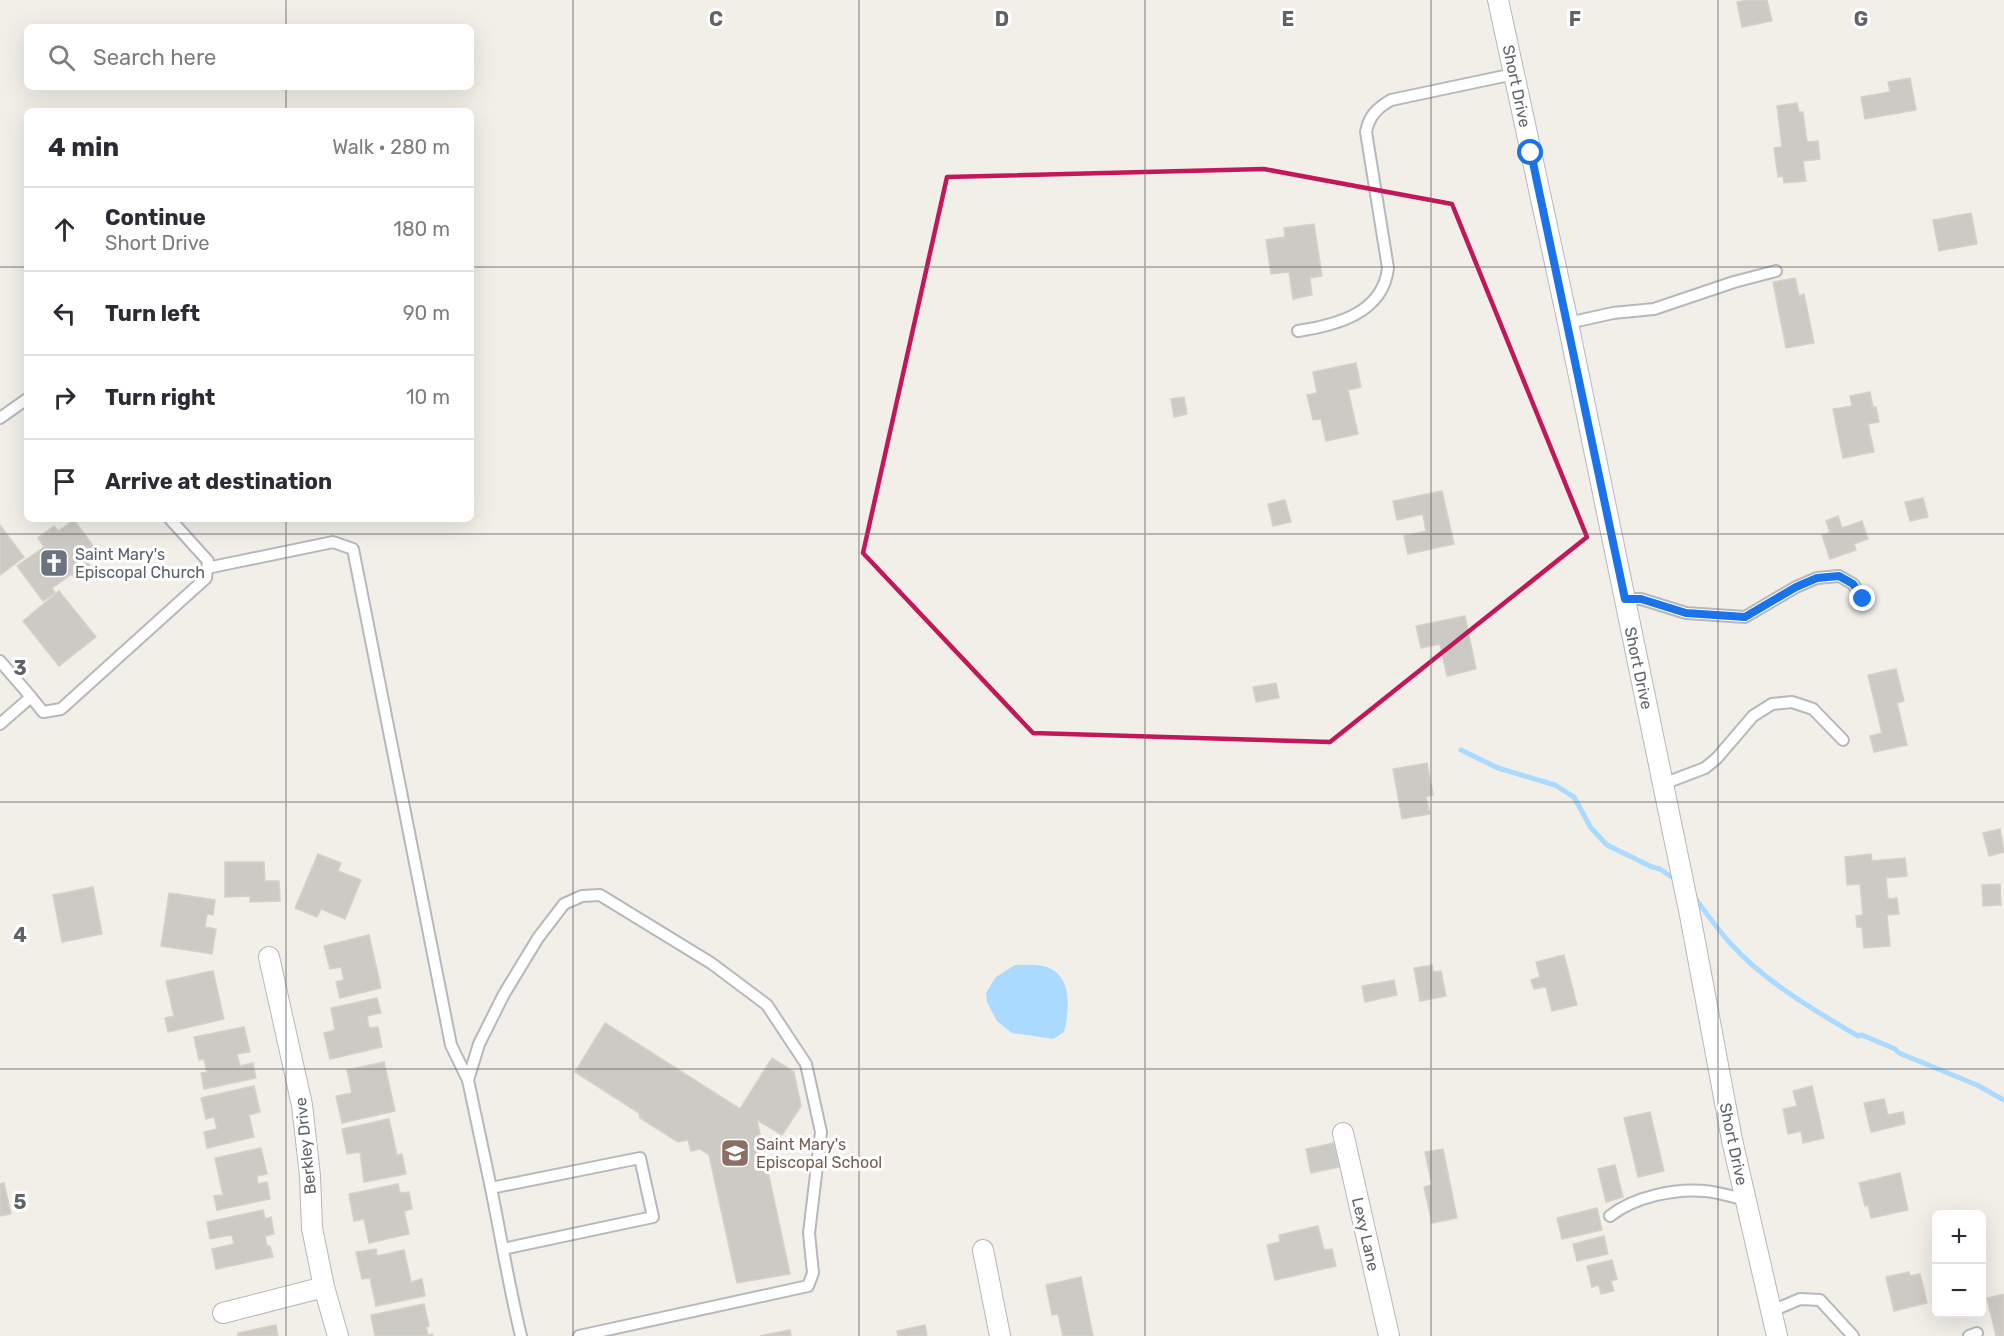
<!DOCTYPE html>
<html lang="en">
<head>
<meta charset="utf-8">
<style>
	:root { --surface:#fff; --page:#f2f2f3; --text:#2b2b33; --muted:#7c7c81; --line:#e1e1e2 }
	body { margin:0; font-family:Rubik,sans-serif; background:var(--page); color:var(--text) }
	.controls { position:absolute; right:18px; bottom:18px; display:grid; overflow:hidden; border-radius:9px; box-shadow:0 6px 24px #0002 }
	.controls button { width:54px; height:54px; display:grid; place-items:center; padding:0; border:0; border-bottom:2px solid var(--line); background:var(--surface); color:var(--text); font:30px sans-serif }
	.stop { position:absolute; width:18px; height:18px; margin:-14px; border:4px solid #1a73e8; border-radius:50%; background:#fff }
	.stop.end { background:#1a73e8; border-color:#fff; box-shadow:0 2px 6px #0008 }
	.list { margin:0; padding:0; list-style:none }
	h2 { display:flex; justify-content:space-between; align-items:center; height:78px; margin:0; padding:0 24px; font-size:26px }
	h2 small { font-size:20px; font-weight:400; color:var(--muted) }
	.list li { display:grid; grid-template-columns:39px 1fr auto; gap:18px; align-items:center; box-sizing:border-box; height:84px; padding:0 24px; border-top:2px solid var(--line) }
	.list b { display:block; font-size:22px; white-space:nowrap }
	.list p { margin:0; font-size:20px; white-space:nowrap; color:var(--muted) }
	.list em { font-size:20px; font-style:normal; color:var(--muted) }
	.icon { flex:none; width:33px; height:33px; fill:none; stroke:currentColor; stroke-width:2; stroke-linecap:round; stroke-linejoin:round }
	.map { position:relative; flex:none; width:2004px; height:1336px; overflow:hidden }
	.search { position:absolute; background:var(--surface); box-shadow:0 6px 24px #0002; left:24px; top:24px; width:450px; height:66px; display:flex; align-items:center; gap:15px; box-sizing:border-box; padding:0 21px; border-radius:9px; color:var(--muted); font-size:22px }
	.panel { position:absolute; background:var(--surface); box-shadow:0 6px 24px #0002; left:24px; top:108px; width:450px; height:414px; border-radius:9px }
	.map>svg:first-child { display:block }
</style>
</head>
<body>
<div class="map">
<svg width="2004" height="1336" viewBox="0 0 2004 1336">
	<rect width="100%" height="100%" fill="#f1efe8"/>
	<!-- water -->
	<path fill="#aadaff" d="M1015 965C1027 965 1042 963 1053 970 1072 981 1069 1013 1064 1032L1053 1039 1012 1033 997 1021 987 1002 986 993 996 977Z"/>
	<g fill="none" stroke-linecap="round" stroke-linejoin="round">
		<!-- stream -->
		<g stroke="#aadaff" stroke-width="5">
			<path d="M1461 750 1498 768 1555 785 1574 797 1591 828 1607 845 1652 867 1660 869 1676 880"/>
			<path d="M1694 897C1706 912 1717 929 1731 944 1764 981 1815 1011 1858 1036L1862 1035 1895 1049 1899 1053 1977 1085 2004 1100"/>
		</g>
	</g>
	<!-- building -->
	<g fill="#cccac5" stroke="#d6d1c6" stroke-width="1.5">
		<path d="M1748 0H1767L1772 21 1742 27 1737 2Z"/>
		<path d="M1910 78 1916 110 1865 119 1861 97 1890 92 1888 82Z"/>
		<path d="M1797 103 1799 112H1803L1807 142 1818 141 1820 159 1803 161 1806 181 1784 183 1783 176 1778 177 1774 148 1782 147 1777 106Z"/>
		<path d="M1971 213 1977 244 1939 251 1933 220Z"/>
		<path d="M1314 224 1322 276 1310 278 1312 295 1293 299 1289 272 1271 274 1266 240 1285 237 1284 228Z"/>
		<path d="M1795 278 1799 296 1804 294 1814 343 1786 348 1773 282Z"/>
		<path d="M1356 363 1361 387 1348 390 1358 434 1326 441 1321 419 1313 420 1307 395 1317 393 1313 372Z"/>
		<path d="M1870 392 1873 407H1876L1879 422 1868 424 1874 452 1843 458 1833 409 1852 406 1850 396Z"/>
		<path d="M1184 397 1187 414 1174 417 1171 399Z"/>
		<path d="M1442 491 1454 544 1408 554 1404 536 1426 531 1423 514 1397 520 1393 501Z"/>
		<path d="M1923 498 1928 517 1910 521 1905 502Z"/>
		<path d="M1285 500 1291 522 1273 526 1268 504Z"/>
		<path d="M1838 516 1842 528 1862 521 1868 539 1854 544 1856 550 1830 559 1822 535 1830 532 1826 521Z"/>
		<path d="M74 520 97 551 85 560 91 567 75 579 72 574 52 588 55 593 43 601 17 566 44 547 38 538 54 526 58 531Z"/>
		<path d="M0 525 24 557 0 575Z"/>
		<path d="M59 591 96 637 59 666 23 621Z"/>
		<path d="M1465 616 1476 669 1447 676 1440 644 1421 648 1416 626Z"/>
		<path d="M1896 669 1904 701 1897 703 1907 745 1874 752 1870 736 1882 733 1868 675Z"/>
		<path d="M1276 683 1279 698 1256 702 1253 687Z"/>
		<path d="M1427 763 1433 795 1426 797 1430 814 1402 819 1393 769Z"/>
		<path d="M2000 829 2004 852 1989 856 1983 833Z"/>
		<path d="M318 854 341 863 338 871 361 880 345 919 321 909 317 917 295 908Z"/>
		<path d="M1871 854 1872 861 1905 858 1907 876 1886 878 1888 899 1897 898 1899 914 1887 915 1890 946 1864 948 1862 927H1857L1856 916 1863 915 1860 884 1847 885 1845 857Z"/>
		<path d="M225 862H264L265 881H279L280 901 250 902V896L225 897Z"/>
		<path d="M2000 884 2001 905 1983 906 1982 885Z"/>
		<path d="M93 887 102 934 62 942 53 895Z"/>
		<path d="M169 893 215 900 213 915 207 914 205 927 216 929 212 954 161 946Z"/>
		<path d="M369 935 381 988 340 998 336 982 344 980 341 967 330 969 324 946Z"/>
		<path d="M1564 955 1577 1005 1552 1011 1546 987 1534 989 1531 980 1540 977 1536 962Z"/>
		<path d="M1432 965 1433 972 1441 971 1446 996 1420 1001 1414 968Z"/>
		<path d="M213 971 224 1019 168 1032 165 1018 174 1016 166 981Z"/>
		<path d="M1394 980 1397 995 1365 1002 1362 986Z"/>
		<path d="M377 998 381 1013 367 1016 369 1028 378 1027 382 1047 330 1059 324 1033 335 1030 331 1008Z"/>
		<path d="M605 1023 740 1109 772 1058 794 1072 801 1106 782 1135 757 1120 790 1274 737 1283 709 1155 700 1149 691 1151 688 1140 678 1142 640 1118 639 1113 575 1072Z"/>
		<path d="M244 1027 250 1052 237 1054 240 1066 253 1063 256 1078 204 1089 201 1073 207 1072 204 1059 199 1060 194 1037Z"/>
		<path d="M384 1062 395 1111 342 1123 336 1096 352 1093 347 1070Z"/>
		<path d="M254 1086 260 1112 249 1115 254 1137 207 1148 204 1132 217 1129 214 1117 206 1119 201 1098Z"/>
		<path d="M1812 1086 1824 1138 1803 1143 1801 1131 1788 1134 1783 1109 1797 1106 1793 1091Z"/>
		<path d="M1884 1099 1888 1115 1903 1112 1905 1124 1871 1132 1864 1103Z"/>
		<path d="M1650 1112 1664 1171 1638 1177 1624 1118Z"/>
		<path d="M389 1119 397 1155 402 1154 406 1174 364 1182 360 1152 347 1154 342 1129Z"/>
		<path d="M1334 1143 1339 1167 1311 1173 1306 1149Z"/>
		<path d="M261 1148 267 1174 257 1176 258 1184 267 1182 270 1199 217 1210 214 1196 223 1195 215 1158Z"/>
		<path d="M1443 1149 1457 1218 1432 1223 1424 1187 1432 1185 1425 1152Z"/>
		<path d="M1615 1165 1623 1197 1606 1202 1598 1169Z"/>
		<path d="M1900 1173 1908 1210 1871 1218 1868 1205 1865 1206 1859 1183Z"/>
		<path d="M4 1183 11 1214 0 1216V1184Z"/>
		<path d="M398 1184 400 1193 409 1192 412 1209 404 1211 409 1234 369 1243 364 1219 354 1221 349 1194Z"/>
		<path d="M1597 1208 1602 1230 1562 1239 1557 1218Z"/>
		<path d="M263 1210 265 1219 271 1217 274 1234 265 1236 267 1246H270L273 1257 216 1269 212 1249 234 1244 232 1235 210 1239 207 1222Z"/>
		<path d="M1318 1226 1324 1250 1332 1249 1336 1266 1275 1280 1267 1245 1280 1242 1279 1235Z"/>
		<path d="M1604 1236 1608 1254 1577 1261 1573 1244Z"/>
		<path d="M376 1249 377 1256 404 1250 411 1282 422 1279 425 1296 376 1306 370 1278 362 1279 356 1252Z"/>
		<path d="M1612 1260 1617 1279 1611 1281 1614 1291 1601 1294 1599 1285 1592 1287 1587 1266Z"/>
		<path d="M1909 1272 1910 1276 1920 1274 1927 1303 1894 1311 1886 1277Z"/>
		<path d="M1081 1277 1093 1336H1063L1058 1314 1052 1315 1046 1285Z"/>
		<path d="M2004 1294V1336H1996L1987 1298Z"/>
		<path d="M424 1304 429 1326 426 1327 428 1335 432 1334 433 1336H375L371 1315Z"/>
		<path d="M276 1325 278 1336H238V1333Z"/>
		<path d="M925 1325 927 1336H898L897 1331Z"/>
		<path d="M790 1330 791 1336H760Z"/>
	</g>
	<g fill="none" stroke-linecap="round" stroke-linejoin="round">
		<!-- service casing -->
		<g stroke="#b5b8bc" stroke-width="14">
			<g id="service">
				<path d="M1568 323 1613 313 1654 309 1734 282 1776 271"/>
				<path d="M1298 331C1337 325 1383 313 1388 268L1366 132C1369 116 1377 108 1391 100L1514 74"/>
				<path d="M0 418 27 399"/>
				<path d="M207 568 333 542 353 549 451 1045 468 1080"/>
				<path d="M1625 599H1641L1686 613 1745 617 1796 587 1817 578 1839 576 1853 584 1863 599"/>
				<path d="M0 661 31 697"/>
				<path d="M0 724 31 697 43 712 61 709 206 578 208 561 170 519"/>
				<path d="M1663 784 1705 768 1717 758 1753 716 1772 704 1792 702 1813 709 1843 740"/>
				<path d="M491 1188 468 1080 479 1044 504 994 538 938 564 904 582 896 600 895 711 963 767 1005 806 1064 821 1132 809 1233 813 1273 808 1286 579 1336"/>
				<path d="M1610 1216C1634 1197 1675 1188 1705 1191 1718 1192 1733 1197 1746 1200"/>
				<path d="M503 1249 653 1217 640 1158 491 1188C501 1237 509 1287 521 1336"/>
				<path d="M1772 1311 1800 1299 1820 1300 1853 1336"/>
				<path d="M1969 1336 1977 1333"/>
			</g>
		</g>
		<!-- minor casing -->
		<g stroke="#b5b8bc" stroke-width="22">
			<g id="minor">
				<path d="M1498 0 1568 323 1690 915 1732 1140 1777 1336"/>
				<path d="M269 957 302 1105 310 1176 312 1228 324 1287 338 1336"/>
				<path d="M1343 1133 1389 1336"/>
				<path d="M983 1250 1000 1336"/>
				<path d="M223 1313 324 1287"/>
			</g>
		</g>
		<!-- service -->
		<use href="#service" stroke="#fff" stroke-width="10"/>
		<!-- minor -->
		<use href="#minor" stroke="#fff" stroke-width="20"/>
	</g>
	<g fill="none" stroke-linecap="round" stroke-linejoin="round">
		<!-- route -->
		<path stroke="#1a73e8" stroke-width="8" d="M1531 153 1625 599H1641L1686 613 1745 617 1796 587 1817 578 1839 576 1853 584 1863 599"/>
	</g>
	<!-- marked area -->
	<path fill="none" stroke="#c2185b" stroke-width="4.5" stroke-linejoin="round" d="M1264 169 1452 204 1587 537 1330 742 1033 733 863 553 947 177Z"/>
	<!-- grid -->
	<path fill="none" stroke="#5f6368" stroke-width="1.5" stroke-opacity="0.55" d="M286 0V27M573 0V1336M859 0V1336M1145 0V1336M1431 0V1336M1718 0V1336M286 87V111M0 267H27M471 267H2004M286 519V1336M0 534H2004M0 802H2004M0 1069H2004"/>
	<!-- icons -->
	<defs>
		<g id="church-square" transform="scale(1.5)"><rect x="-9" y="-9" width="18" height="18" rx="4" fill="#6b7280" stroke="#fff"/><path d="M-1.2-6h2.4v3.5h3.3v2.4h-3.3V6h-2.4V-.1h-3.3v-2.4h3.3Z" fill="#fff"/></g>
		<g id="school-square" transform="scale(1.5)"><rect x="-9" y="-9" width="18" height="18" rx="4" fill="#8d6e63" stroke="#fff"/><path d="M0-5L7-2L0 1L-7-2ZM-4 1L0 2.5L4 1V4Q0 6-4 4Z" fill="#fff"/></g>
	</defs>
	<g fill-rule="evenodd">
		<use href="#church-square" x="54" y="563"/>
		<use href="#school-square" x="735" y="1153"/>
	</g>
	<g text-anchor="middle" stroke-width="6" stroke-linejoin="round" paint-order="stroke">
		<!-- street labels -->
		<g font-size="16" fill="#5f6368" stroke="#fff">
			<text transform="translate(1517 86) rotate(78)" y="6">Short Drive</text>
			<text transform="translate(1639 668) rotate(78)" y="6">Short Drive</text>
			<text transform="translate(1734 1144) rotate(78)" y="6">Short Drive</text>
			<text transform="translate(305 1146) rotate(-96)" y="6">Berkley Drive</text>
			<text transform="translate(1366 1234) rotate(77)" y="6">Lexy Lane</text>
		</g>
		<!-- worship labels -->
		<g font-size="16" fill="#5b616d" stroke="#fff" text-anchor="start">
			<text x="75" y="560">Saint Mary's<tspan x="75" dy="18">Episcopal Church</tspan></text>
		</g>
		<!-- education labels -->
		<g font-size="16" fill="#785e54" stroke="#fff" text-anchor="start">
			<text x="756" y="1150">Saint Mary's<tspan x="756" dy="18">Episcopal School</tspan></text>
		</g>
	</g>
	<g font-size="20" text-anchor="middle" font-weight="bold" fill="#5f6368" stroke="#fff" stroke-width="6" stroke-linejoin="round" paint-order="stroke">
		<text x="716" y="26">C</text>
		<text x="1002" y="26">D</text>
		<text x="1288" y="26">E</text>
		<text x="1575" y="26">F</text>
		<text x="1861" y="26">G</text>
		<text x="20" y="675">3</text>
		<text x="20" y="942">4</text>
		<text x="20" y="1209">5</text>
	</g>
</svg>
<div class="controls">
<button>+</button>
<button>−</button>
</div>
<div class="stop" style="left:1531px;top:153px"></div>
<div class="stop end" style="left:1863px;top:599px"></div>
<div class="search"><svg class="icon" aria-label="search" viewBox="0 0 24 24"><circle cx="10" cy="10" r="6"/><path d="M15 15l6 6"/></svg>Search here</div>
<section class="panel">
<h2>4 min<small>Walk · 280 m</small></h2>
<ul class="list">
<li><svg class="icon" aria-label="ahead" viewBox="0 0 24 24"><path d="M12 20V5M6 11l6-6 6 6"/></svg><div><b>Continue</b><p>Short Drive</p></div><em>180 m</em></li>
<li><svg class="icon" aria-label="left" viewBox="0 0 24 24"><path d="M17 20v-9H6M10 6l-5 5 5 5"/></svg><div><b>Turn left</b></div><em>90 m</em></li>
<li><svg class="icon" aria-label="right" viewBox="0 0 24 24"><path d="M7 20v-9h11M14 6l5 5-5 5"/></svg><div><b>Turn right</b></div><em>10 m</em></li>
<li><svg class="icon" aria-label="arrive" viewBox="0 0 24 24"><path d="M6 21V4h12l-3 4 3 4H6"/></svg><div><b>Arrive at destination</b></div></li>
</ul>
</section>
</div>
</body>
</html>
